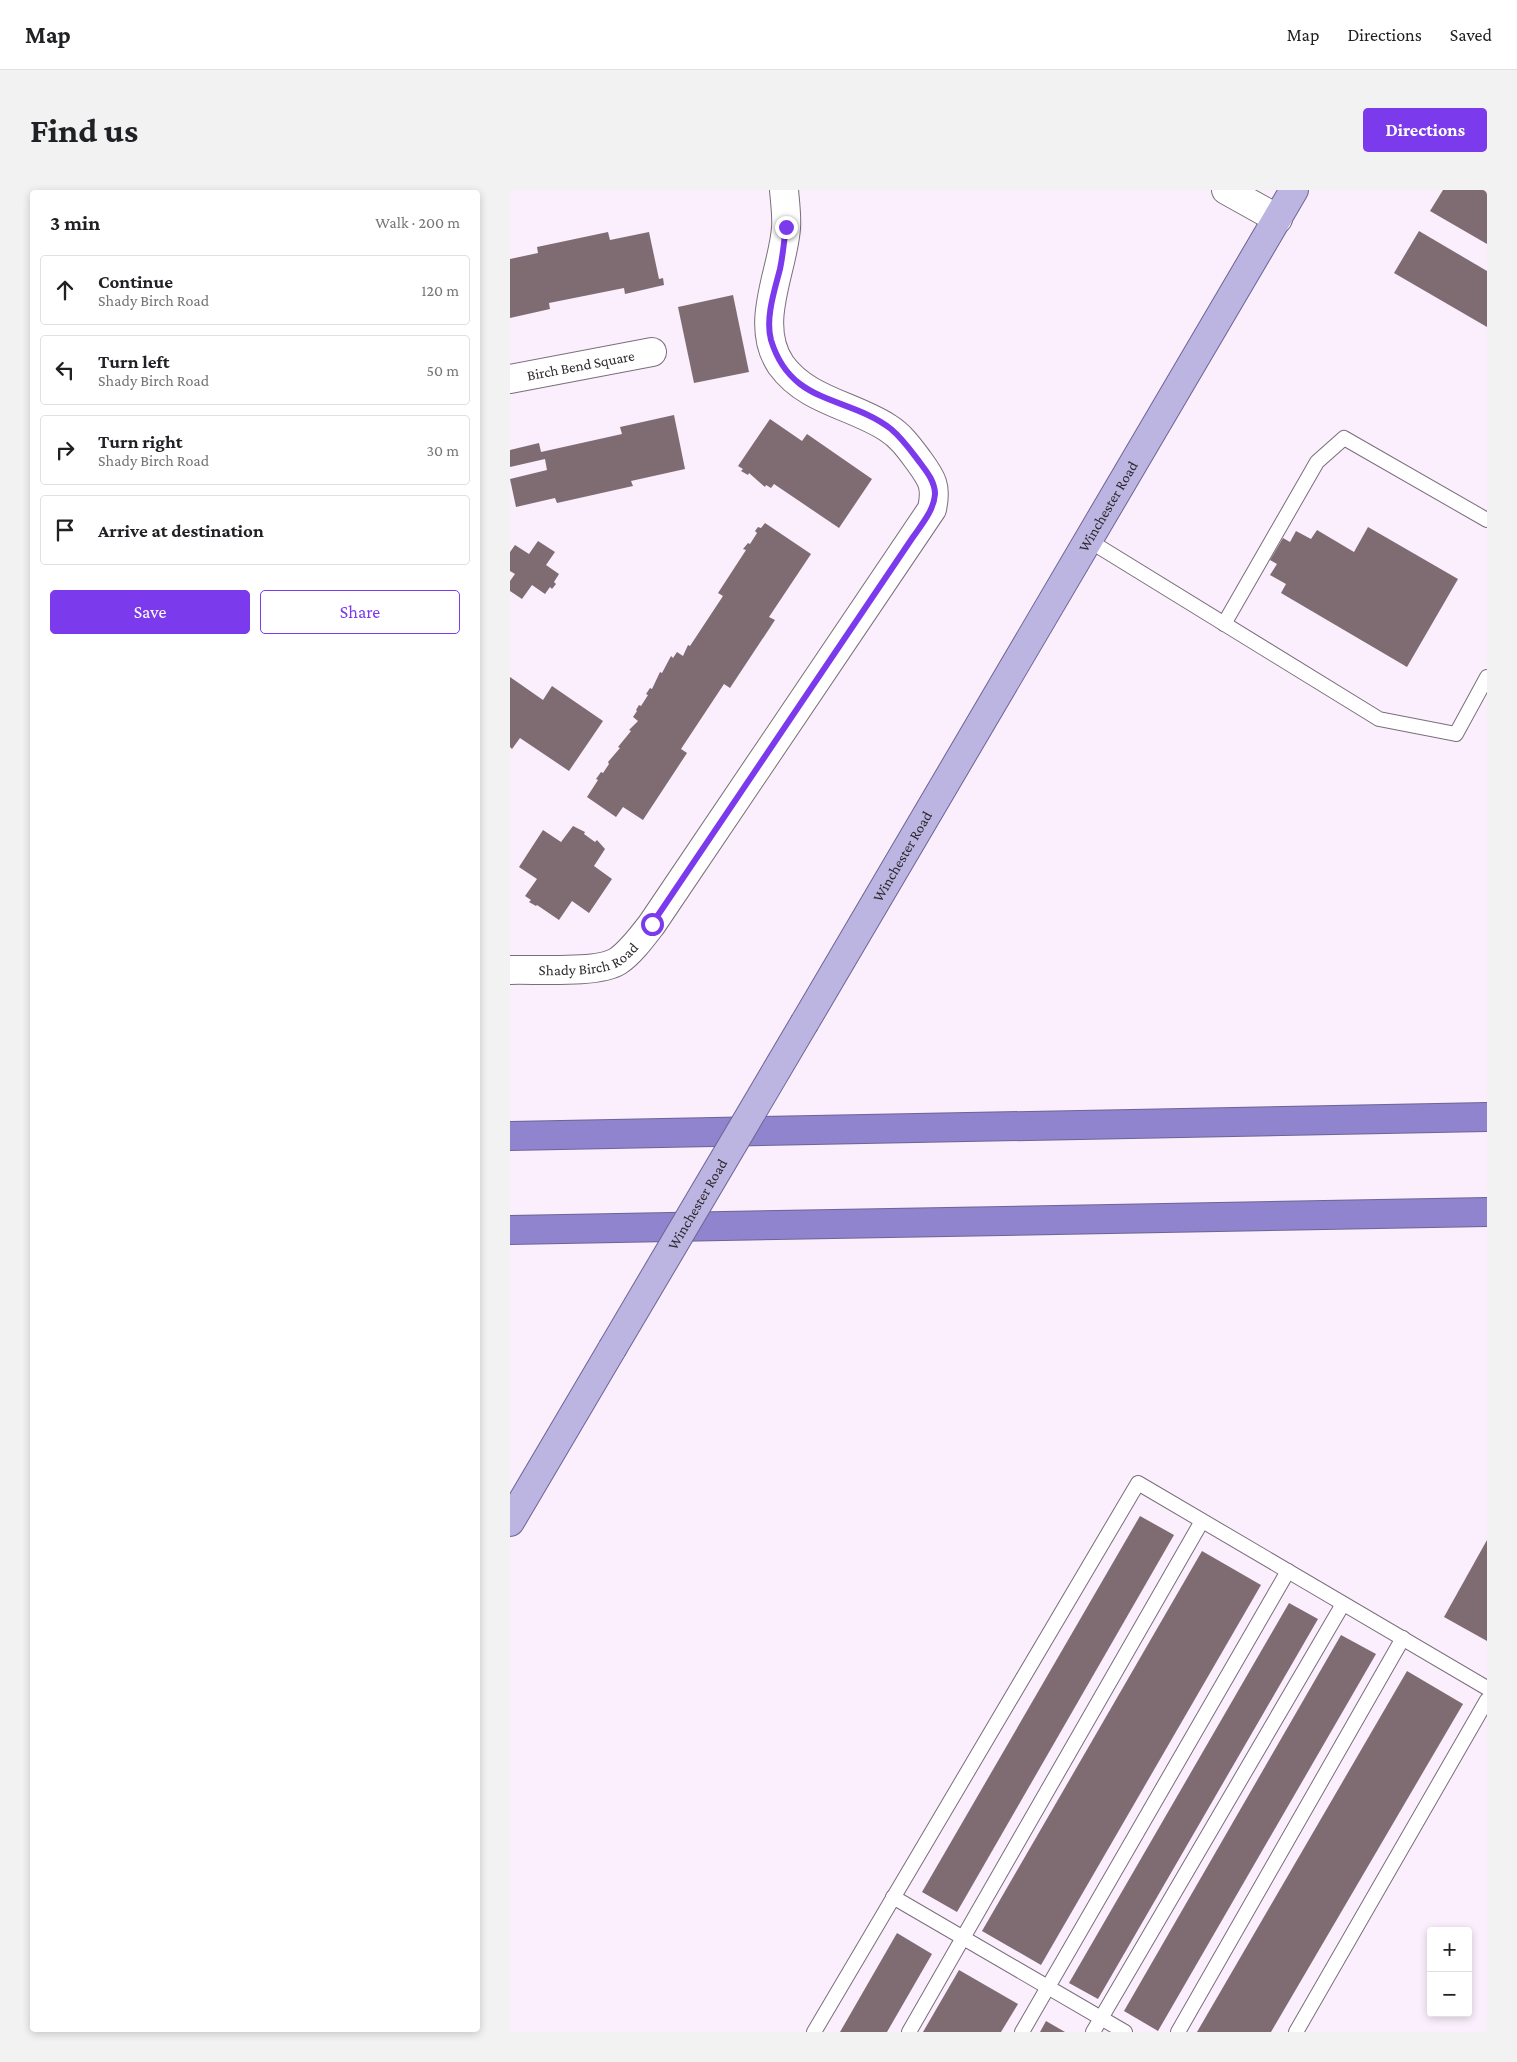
<!DOCTYPE html>
<html lang="en">
<head>
<meta charset="utf-8">
<style>
	:root { --surface:#fff; --page:#f2f2f2; --text:#202124; --muted:#757577; --line:#e0e0e0; --accent:#7c3aed }
	body { margin:0; font-family:"Crimson Pro",serif; background:var(--page); color:var(--text) }
	.controls { position:absolute; right:15px; bottom:15px; display:grid; overflow:hidden; border-radius:5px; box-shadow:0 2px 8px #0003 }
	.controls button { width:45px; height:45px; display:grid; place-items:center; padding:0; border:0; border-bottom:1px solid var(--line); background:var(--surface); color:var(--text); font:25px sans-serif }
	.stop { position:absolute; width:15px; height:15px; margin:-11px; border:4px solid #7c3aed; border-radius:50%; background:#fff }
	.stop.end { background:#7c3aed; border-color:#fff; box-shadow:0 1px 5px #0008 }
	.list { margin:0; padding:0; list-style:none }
	h2 { display:flex; justify-content:space-between; align-items:center; height:65px; margin:0; padding:0 20px; font-size:21px }
	h2 small { font-size:16px; font-weight:400; color:var(--muted) }
	.list li { display:grid; grid-template-columns:32px 1fr auto; gap:15px; align-items:center; box-sizing:border-box; height:70px; margin:0 10px 10px; padding:0 10px; border:1px solid var(--line); border-radius:5px }
	.list b { display:block; font-size:19px; white-space:nowrap }
	.list p { margin:0; font-size:16px; white-space:nowrap; color:var(--muted) }
	.list em { font-size:16px; font-style:normal; color:var(--muted) }
	.actions { display:flex; gap:10px; padding:15px 20px }
	.actions a { flex:1; padding:11px 0; border:1px solid var(--accent); border-radius:5px; text-align:center; font-size:18px; color:var(--accent) }
	.actions .main { background:var(--accent); color:#fff }
	.icon { flex:none; width:28px; height:28px; fill:none; stroke:currentColor; stroke-width:2; stroke-linecap:round; stroke-linejoin:round }
	.map { position:relative; flex:none; width:977px; height:1842px; overflow:hidden; border-radius:5px }
	header { display:flex; align-items:center; gap:30px; box-sizing:border-box; height:70px; padding:0 25px; background:var(--surface); border-bottom:1px solid var(--line) }
	header strong { font-size:24px }
	nav { display:flex; gap:28px; margin-inline-start:auto; font-size:18px }
	.intro { display:flex; align-items:center; justify-content:space-between; box-sizing:border-box; height:120px; padding:0 30px }
	h1 { margin:0; font-size:35px }
	.button { padding:12px 22px; border-radius:5px; background:var(--accent); color:#fff; font-size:18px; font-weight:700 }
	main { display:flex; gap:30px; padding:0 30px }
	aside { flex:1; background:var(--surface); border-radius:5px; box-shadow:0 2px 8px #0003 }
	.map>svg:first-child { display:block }
</style>
</head>
<body>
<header>
<strong>Map</strong>
<nav><a>Map</a><a>Directions</a><a>Saved</a></nav>
</header>
<div class="intro"><h1>Find us</h1><a class="button">Directions</a></div>
<main>
<aside>
<h2>3 min<small>Walk · 200 m</small></h2>
<ul class="list">
<li><svg class="icon" aria-label="ahead" viewBox="0 0 24 24"><path d="M12 20V5M6 11l6-6 6 6"/></svg><div><b>Continue</b><p>Shady Birch Road</p></div><em>120 m</em></li>
<li><svg class="icon" aria-label="left" viewBox="0 0 24 24"><path d="M17 20v-9H6M10 6l-5 5 5 5"/></svg><div><b>Turn left</b><p>Shady Birch Road</p></div><em>50 m</em></li>
<li><svg class="icon" aria-label="right" viewBox="0 0 24 24"><path d="M7 20v-9h11M14 6l5 5-5 5"/></svg><div><b>Turn right</b><p>Shady Birch Road</p></div><em>30 m</em></li>
<li><svg class="icon" aria-label="arrive" viewBox="0 0 24 24"><path d="M6 21V4h12l-3 4 3 4H6"/></svg><div><b>Arrive at destination</b></div></li>
</ul>
<div class="actions"><a class="main">Save</a><a>Share</a></div>
</aside>
<div class="map">
<svg width="977" height="1842" viewBox="0 0 977 1842">
	<rect width="100%" height="100%" fill="#fbeefd"/>
	<!-- building -->
	<g fill="#7f6c73">
		<path d="M933 0H977V54L920 21Z"/>
		<path d="M909 41 977 81V137L884 83Z"/>
		<path d="M98 42 100 50 139 42 149 89 153 88 154 95 115 104 114 98 39 113 40 119 0 128V69L28 63 27 57Z"/>
		<path d="M223 105 239 182 184 193 168 117Z"/>
		<path d="M164 225 175 279 121 291 123 296 47 313 45 308 6 317 0 289 37 280 35 269 0 277V260L29 253 31 262 112 244 110 237Z"/>
		<path d="M260 229 292 251 297 244 362 289 329 338 264 294 261 298 256 295 255 297 239 283 238 285 231 281 233 279 228 276Z"/>
		<path d="M255 333 301 364 259 427 265 430 220 498 214 494 171 559 177 563 133 630 113 617 106 627 77 607 88 590 86 589 91 582 93 583 99 574 98 572 110 558 108 557 121 541 119 540 128 531 123 527 127 521 126 520 129 515 131 516 138 505 136 504 140 498 142 499 150 482 152 483 161 466 163 468 167 462 173 466 178 455 180 456 213 406 208 403 236 360 233 359 238 353 240 354 247 343 245 341 248 337 251 338Z"/>
		<path d="M858 337 948 389 897 477 771 403 776 394 760 385 767 374 760 370 773 348 780 352 786 341 801 349 807 340 844 362Z"/>
		<path d="M28 351 45 362 36 375 49 384 44 392 46 394 42 399 40 397 35 404 22 395 12 409 0 401V391L5 384 0 381V362L5 355 19 364Z"/>
		<path d="M0 487 33 510 42 496 93 531 59 581 10 548 2 559 0 557Z"/>
		<path d="M63 636 75 642 74 644 85 652 87 650 95 659 84 676 102 689 79 723 62 711 49 730 27 715 26 716 19 712 21 710 15 706 27 689 9 677 33 640 51 652Z"/>
		<path d="M630 1326 664 1345 447 1722 412 1702Z"/>
		<path d="M977 1350V1451L934 1427Z"/>
		<path d="M692 1361 751 1395 531 1775 472 1741Z"/>
		<path d="M779 1413 808 1429 588 1809 559 1793Z"/>
		<path d="M831 1445 866 1464 648 1841 614 1821Z"/>
		<path d="M897 1481 953 1514 761 1842H687Z"/>
		<path d="M387 1743 422 1764 377 1842H330Z"/>
		<path d="M449 1780 508 1814 491 1842H413Z"/>
		<path d="M536 1831 555 1842H530Z"/>
	</g>
	<g fill="none" stroke-linecap="round" stroke-linejoin="round">
		<!-- lane casing -->
		<g stroke="#7a6e7c" stroke-width="16">
			<g id="lane">
				<path d="M578 350 869 529 946 544 977 487"/>
				<path d="M714 434 807 272 834 248 977 330"/>
				<path d="M383 1707 615 1842"/>
				<path d="M304 1842 628 1293 977 1498"/>
				<path d="M399 1842 692 1331"/>
				<path d="M512 1842 778 1381"/>
				<path d="M583 1842 833 1414"/>
				<path d="M668 1842 893 1448"/>
				<path d="M786 1842 977 1510"/>
			</g>
		</g>
		<!-- street casing -->
		<g stroke="#7a6e7c" stroke-width="30">
			<g id="street">
				<path id="s1" d="M0 189 142 162"/>
				<path id="s2" d="M0 780C25 779 88 784 108 771 121 762 132 747 142 734L422 319C427 296 422 289 409 271 400 259 391 246 378 238 343 215 297 211 271 175 243 134 273 81 276 38 277 26 275 12 274 0"/>
			</g>
		</g>
		<!-- secondary casing -->
		<g stroke="#7a6e7c" stroke-width="30">
			<path id="secondary" d="M716 0 768 29"/>
		</g>
		<!-- primary casing -->
		<g stroke="#6d6496" stroke-width="30">
			<g id="primary">
				<path id="s3" d="M295 832 784 0"/>
				<path d="M0 1332 102 1159"/>
			</g>
		</g>
		<!-- highway casing -->
		<g stroke="#6d6496" stroke-width="30">
			<g id="highway">
				<path d="M0 946 977 927"/>
				<path d="M0 1040 977 1022"/>
			</g>
		</g>
		<!-- lane -->
		<use href="#lane" stroke="#fff" stroke-width="14"/>
		<!-- street -->
		<use href="#street" stroke="#fff" stroke-width="28"/>
		<!-- secondary -->
		<use href="#secondary" stroke="#fff" stroke-width="28"/>
		<!-- primary -->
		<use href="#primary" stroke="#bcb5e1" stroke-width="28"/>
		<!-- highway -->
		<use href="#highway" stroke="#8f84cd" stroke-width="28"/>
		<!-- primary-bridge casing -->
		<g stroke="#6d6496" stroke-width="30" stroke-linecap="butt">
			<g id="primary-bridge">
				<path id="s4" d="M102 1159 295 832"/>
			</g>
		</g>
		<!-- primary-bridge -->
		<use href="#primary-bridge" stroke="#bcb5e1" stroke-width="28"/>
	</g>
	<g fill="none" stroke-linecap="round" stroke-linejoin="round">
		<!-- route -->
		<path stroke="#7c3aed" stroke-width="6" d="M142 734 403 347C412 334 424 320 425 304 425 292 417 282 411 274 401 261 393 249 381 239 337 205 281 216 261 150 255 128 265 99 270 79 273 65 274 51 276 37"/>
	</g>
	<g text-anchor="middle" stroke-width="5" stroke-linejoin="round" paint-order="stroke">
		<!-- street labels -->
		<g font-size="15" fill="#2e292f" stroke="#fbeefd">
			<text dy="5" stroke="none"><textPath href="#s1" startOffset="72">Birch Bend Square</textPath></text>
			<text dy="5" stroke="none"><textPath href="#s3" startOffset="598">Winchester Road</textPath></text>
			<text dy="5" stroke="none"><textPath href="#s3" startOffset="192">Winchester Road</textPath></text>
			<text dy="5" stroke="none"><textPath href="#s2" startOffset="81">Shady Birch Road</textPath></text>
			<text dy="5" stroke="none"><textPath href="#s4" startOffset="168">Winchester Road</textPath></text>
		</g>
	</g>
</svg>
<div class="controls">
<button>+</button>
<button>−</button>
</div>
<div class="stop" style="left:142px;top:734px"></div>
<div class="stop end" style="left:276px;top:37px"></div>
</div>
</main>
</body>
</html>
